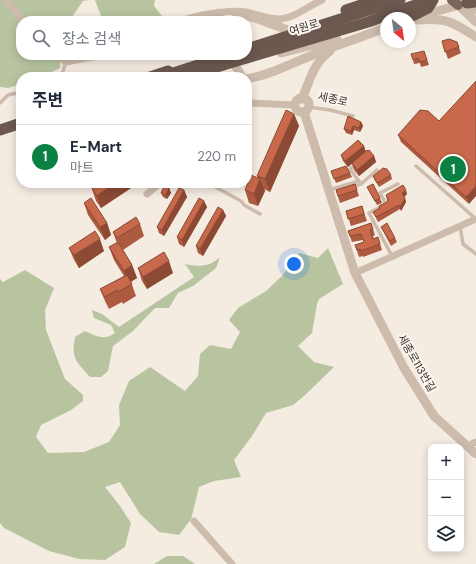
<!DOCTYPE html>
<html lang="ko">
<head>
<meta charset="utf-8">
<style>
	:root { --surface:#fff; --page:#f6f6f7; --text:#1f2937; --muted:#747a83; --line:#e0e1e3; --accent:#0b8043 }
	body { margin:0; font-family:"DM Sans","Noto Sans KR",sans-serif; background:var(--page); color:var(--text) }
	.controls { position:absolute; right:12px; bottom:12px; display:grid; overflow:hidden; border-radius:8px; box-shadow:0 2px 10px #0003 }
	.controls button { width:36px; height:36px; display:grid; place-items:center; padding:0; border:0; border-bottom:1px solid var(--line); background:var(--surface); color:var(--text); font:20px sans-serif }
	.compass { position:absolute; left:380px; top:12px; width:36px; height:36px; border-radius:50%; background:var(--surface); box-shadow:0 2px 10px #0003; rotate:151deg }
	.you { position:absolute; left:294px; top:264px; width:14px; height:14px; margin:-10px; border:3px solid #fff; border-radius:50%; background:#1a73e8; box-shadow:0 0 0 6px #1a73e833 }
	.badge { display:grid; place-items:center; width:26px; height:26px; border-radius:50%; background:var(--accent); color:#fff; font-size:13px; font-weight:700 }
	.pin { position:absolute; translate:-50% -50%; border:2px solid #fff; box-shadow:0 1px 4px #0006 }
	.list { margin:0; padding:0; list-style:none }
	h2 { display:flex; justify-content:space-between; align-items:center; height:52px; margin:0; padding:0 16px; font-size:17px }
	h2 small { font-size:13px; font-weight:400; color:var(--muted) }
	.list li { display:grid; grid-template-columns:26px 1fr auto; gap:12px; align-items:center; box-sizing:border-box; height:64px; padding:0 16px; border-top:1px solid var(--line) }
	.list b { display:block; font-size:15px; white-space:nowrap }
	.list p { margin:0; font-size:13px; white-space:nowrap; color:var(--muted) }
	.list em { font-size:13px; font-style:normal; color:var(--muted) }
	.icon { flex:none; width:22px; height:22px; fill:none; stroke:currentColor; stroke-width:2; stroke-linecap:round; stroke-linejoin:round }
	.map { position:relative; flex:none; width:476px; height:564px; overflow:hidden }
	.search { position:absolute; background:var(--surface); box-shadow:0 2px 10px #0003; left:16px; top:16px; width:236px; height:44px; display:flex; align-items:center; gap:10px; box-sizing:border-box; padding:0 14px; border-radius:16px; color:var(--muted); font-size:15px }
	.panel { position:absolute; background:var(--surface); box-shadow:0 2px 10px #0003; left:16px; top:72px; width:236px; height:116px; border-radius:16px }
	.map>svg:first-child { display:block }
</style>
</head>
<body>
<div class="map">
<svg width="476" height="564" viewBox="0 0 476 564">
	<rect width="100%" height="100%" fill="#f4ebe1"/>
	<!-- green -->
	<g fill="#b8c4a0">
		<path d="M0 0H89L83 1 69 21H21V55H61L60 68 41 77H21V84L8 88 0 87Z"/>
		<path d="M95 0H155L154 6 162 16 157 21H104L101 16Z"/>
		<path d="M328 248 343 284 319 299 317 304 312 333 298 346 314 362 334 367 305 395 293 405 266 413 252 436 234 460 241 477 214 481 199 487 191 519 179 535 159 532 140 514 120 482 105 487 120 506 131 523 125 547 105 560 79 559 49 551 4 528 0 523V279L3 282 25 270 54 288 45 310 46 330 65 379 83 395V401L71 410 41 425 36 437 48 453 84 452 109 442 120 425 119 405 129 381 150 367 185 391 198 376 200 354 210 345 231 349 240 332 229 320 238 308 266 291 282 276 299 253 318 258Z"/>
		<path d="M220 257 216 268 193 286 178 293 169 308H155L133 331 113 346 108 371 101 377H90C76 361 71 359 75 337L85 331C96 336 104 341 115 333L111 325 94 318 92 310 102 314 119 327 194 277 185 264C199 267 210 267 220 257Z"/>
		<path d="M167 556H183L195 564H154Z"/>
	</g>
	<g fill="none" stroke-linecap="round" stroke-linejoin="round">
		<!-- service -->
		<g stroke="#cdbbac" stroke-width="3.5">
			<path d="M61 77 66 62"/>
			<path d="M0 103 8 95 21 92"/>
			<path d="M308 107 330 110 353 116"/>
			<path d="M356 164 350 169 361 184"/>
			<path d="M416 166 476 219"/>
			<path d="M208 183 241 201 244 205 260 214"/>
			<path d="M352 187 361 184 377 170"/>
			<path d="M329 190 359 181"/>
			<path d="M460 226 463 244 476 254"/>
			<path d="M392 256 369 213 386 204 380 193 398 184"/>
		</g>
		<!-- minor -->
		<g stroke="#cdbbac" stroke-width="7">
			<path d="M8 3 24 21"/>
			<path d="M182 21C194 15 232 9 246 12 256 14 271 20 280 19 295 18 308 6 322 0"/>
			<path d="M57 55 66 62 103 55"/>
			<path d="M247 103 295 105"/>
			<path d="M147 194 160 183"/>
			<path d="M355 273 476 219"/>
			<path d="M467 446 476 442"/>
			<path d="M194 521 232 564"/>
		</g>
		<!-- tertiary -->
		<g stroke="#cdbbac" stroke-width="9">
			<path d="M458 5 476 22"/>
			<path d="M219 13 222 21"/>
			<path d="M419 16 467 3 476 10"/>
			<path d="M418 20C448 18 453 22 476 37"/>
			<path d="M233 21C235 19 237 16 241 15 249 14 278 27 288 30"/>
			<path d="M236 67 242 77"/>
			<path d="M247 79C272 74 293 63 317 53 340 44 363 37 386 27"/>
			<circle cx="302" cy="105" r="7"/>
			<path d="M302 99C309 82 314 62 330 51"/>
			<path d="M304 112 355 273 404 368 434 416 476 454"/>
		</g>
		<!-- primary -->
		<path stroke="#7d675c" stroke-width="10" d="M452 0 458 5"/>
		<!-- trunk -->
		<g stroke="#6c584f" stroke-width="11">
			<path d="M467 3 476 2"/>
			<path d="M346 10 376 0"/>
			<path d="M408 18 428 8 433 0"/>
			<path d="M247 49 400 0"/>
			<path d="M150 77 168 71"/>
			<path d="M161 77 229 55"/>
			<path d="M186 77 223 65"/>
			<path d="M0 130 21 123"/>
		</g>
		<!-- tertiary-bridge -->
		<path stroke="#cdbbac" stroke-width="9" d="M281 53 337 39"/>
		<!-- trunk-bridge -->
		<path stroke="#6c584f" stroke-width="11" d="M223 65 368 22 429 0"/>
	</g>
	<!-- wall -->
	<g fill="#ac5a40">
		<path d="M442 41 457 42 461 53 448 59Z"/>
		<path d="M424 51 429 65 421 67 420 63 414 64 413 60Z"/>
		<path d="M294 114 299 126 270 192 264 189 265 191 258 206 249 203 245 190 258 178 257 176Z"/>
		<path d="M439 121 469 204 401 142 398 135Z"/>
		<path d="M361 122 363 126 360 132 354 130 352 135 346 133 344 129Z"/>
		<path d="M364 146 365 151 374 156 376 162 359 176 354 170 352 163 348 167 343 161 341 155Z"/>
		<path d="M331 171 350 173 352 177 336 183Z"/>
		<path d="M391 175 392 179 379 187 375 180 373 176Z"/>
		<path d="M355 184 359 196 340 203 336 190Z"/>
		<path d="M134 186 101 208 96 201 92 189Z"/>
		<path d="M367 187 380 198 382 203 377 205 369 191Z"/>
		<path d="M169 188 171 193 167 199 163 197 161 193Z"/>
		<path d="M184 190 187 197 164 236 159 233 157 227Z"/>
		<path d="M407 194 404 197 406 202 401 211 400 209 378 222 373 212 379 208V206L387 202V200L386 195Z"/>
		<path d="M204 201 207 207 184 247 179 244 177 237Z"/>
		<path d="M84 203 107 223 111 235 105 240 88 215Z"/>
		<path d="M362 206 367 221 351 226 346 211Z"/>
		<path d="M223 210 226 216 203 256 198 253 196 246Z"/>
		<path d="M371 223 375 235 373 236 374 239 378 237 382 250 363 257V256L359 257 355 245 364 242 363 240 352 242 348 231Z"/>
		<path d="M140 224 144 236 123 250 132 265 137 278 131 282 136 296 123 304 122 302 109 309 105 301 100 289 124 276 114 260 109 247 117 243 113 232Z"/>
		<path d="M381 227 395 238 397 242 391 246 383 231Z"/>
		<path d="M69 248 104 251 79 268 74 260Z"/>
		<path d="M138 268 173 273 147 289 142 281Z"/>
	</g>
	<!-- shaded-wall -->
	<g fill="#8c4a34">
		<path d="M248 102 252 114 247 126V103Z"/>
		<path d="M294 114 299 126 270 192 265 179Z"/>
		<path d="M361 122 363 126 360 132 359 128Z"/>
		<path d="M353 126 354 130 352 135 351 131Z"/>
		<path d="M364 146 366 153 348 167 345 161Z"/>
		<path d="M374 156 376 162 359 176 357 170Z"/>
		<path d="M260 179 265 191 258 206 254 194Z"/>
		<path d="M115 183H133L134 186 101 208 97 196Z"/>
		<path d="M476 186V196L469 204 466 197Z"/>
		<path d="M169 188 171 193 167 199 166 195Z"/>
		<path d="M184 190 187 197 164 236 162 230Z"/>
		<path d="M406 190 407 194 404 197 402 193Z"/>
		<path d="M405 198 406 202 401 211 400 207Z"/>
		<path d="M204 201 207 207 184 247 182 240Z"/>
		<path d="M223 210 226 216 203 256 200 249Z"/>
		<path d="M107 223 111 235 105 240 100 227Z"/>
		<path d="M100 239 104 251 79 268 74 255Z"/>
		<path d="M169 261 173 273 147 289 143 277Z"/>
		<path d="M132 265 137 278 128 283 124 271Z"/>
	</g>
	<!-- building -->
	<g fill="#c8694b" stroke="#8c4a34">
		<path d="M449 39 457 42 459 47 445 52 442 41Z"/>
		<path d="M424 51 427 60 420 62 418 58 413 60 411 54Z"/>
		<path d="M476 81V186L466 197 398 135 420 110 428 111 439 121Z"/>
		<path d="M286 110 294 114 265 179 257 176Z"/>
		<path d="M348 116 361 122 359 128 353 126 351 131 344 129Z"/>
		<path d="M358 140 364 146 345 161 341 155Z"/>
		<path d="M367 150 368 151 369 150 374 156 357 170 352 163Z"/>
		<path d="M346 166 350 173 334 179 331 171Z"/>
		<path d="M383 168 387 169 391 175 377 183 373 176Z"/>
		<path d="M251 175 260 179 254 194 245 190Z"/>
		<path d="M100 183H115L97 196 92 189Z"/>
		<path d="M355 184 357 190 338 196 336 190Z"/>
		<path d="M373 184 380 198 375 201 367 187Z"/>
		<path d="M403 185 406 190 402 193 405 198 400 207 399 205 376 217 373 212 380 208 379 206 387 202 388 199 386 195Z"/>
		<path d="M164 186 169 188 166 195 161 193Z"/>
		<path d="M179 188 184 190 162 230 157 227Z"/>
		<path d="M91 198 107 223 100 227 84 203Z"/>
		<path d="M199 198 204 201 182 240 177 237Z"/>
		<path d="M362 206 364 214 348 219 346 211Z"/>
		<path d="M218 207 223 210 200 249 196 246Z"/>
		<path d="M136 217 140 224 117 238 113 232Z"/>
		<path d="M371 223 373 229 370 230 373 239 378 237 380 244 361 251 360 249 357 250 355 245 364 242 361 234 350 236 348 231Z"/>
		<path d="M387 223 395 238 390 241 381 227Z"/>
		<path d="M95 231 100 239 74 255 69 248Z"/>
		<path d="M118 242 132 265 124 271 109 247Z"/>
		<path d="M164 252 169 261 143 277 138 268Z"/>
		<path d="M127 275 132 284 118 292 117 290 105 297 100 289Z"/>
	</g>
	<g text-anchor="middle" stroke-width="4" stroke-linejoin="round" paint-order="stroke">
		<!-- street labels -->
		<g font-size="11" fill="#3b302b" stroke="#fbf5ee">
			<text transform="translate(304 27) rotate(-17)" y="4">여원로</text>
			<text transform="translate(333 99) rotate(12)" y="4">세종로</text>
			<text transform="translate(417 363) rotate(60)" y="4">세종로113번길</text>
		</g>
	</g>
</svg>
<div class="controls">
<button>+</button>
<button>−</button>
<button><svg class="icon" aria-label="layers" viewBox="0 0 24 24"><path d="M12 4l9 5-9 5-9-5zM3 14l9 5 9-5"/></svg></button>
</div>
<svg class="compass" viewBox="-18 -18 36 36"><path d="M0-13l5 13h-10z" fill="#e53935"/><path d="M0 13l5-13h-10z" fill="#747a83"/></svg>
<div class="you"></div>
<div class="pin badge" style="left:453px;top:169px">1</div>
<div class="search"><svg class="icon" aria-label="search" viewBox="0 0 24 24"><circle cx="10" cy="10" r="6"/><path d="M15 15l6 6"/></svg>장소 검색</div>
<section class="panel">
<h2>주변<small></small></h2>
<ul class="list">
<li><span class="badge">1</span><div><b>E-Mart</b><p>마트</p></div><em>220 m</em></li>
</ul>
</section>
</div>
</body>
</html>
